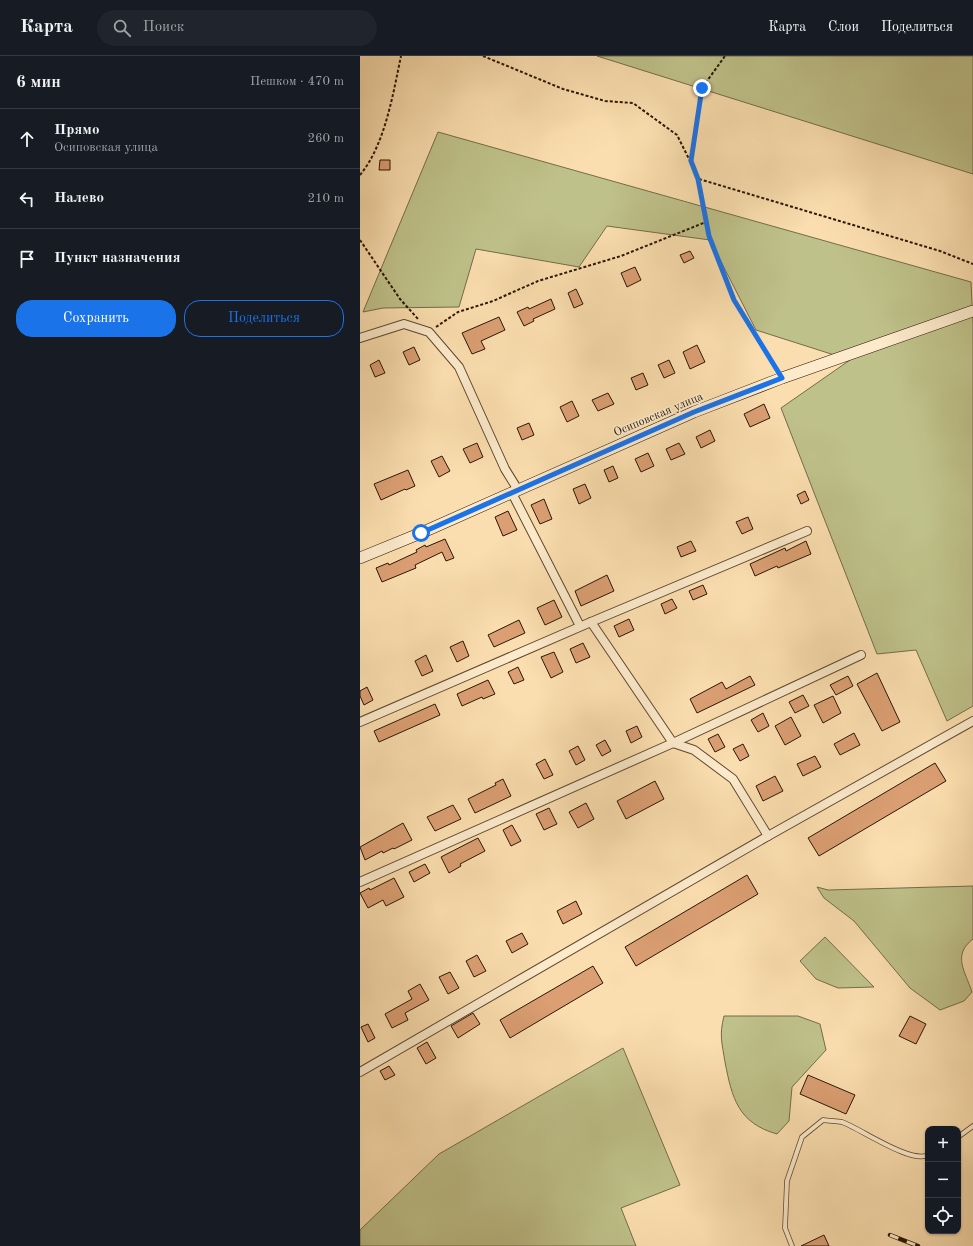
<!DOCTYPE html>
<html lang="ru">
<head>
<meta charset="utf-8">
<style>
	:root { --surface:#171b24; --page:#20242c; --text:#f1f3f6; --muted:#9ea1a6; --line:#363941; --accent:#1a73e8 }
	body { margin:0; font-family:"Old Standard TT",serif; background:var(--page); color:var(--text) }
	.controls { position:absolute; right:12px; bottom:12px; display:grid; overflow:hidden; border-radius:8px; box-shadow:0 1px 3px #0004 }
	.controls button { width:36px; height:36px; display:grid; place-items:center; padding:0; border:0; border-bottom:1px solid var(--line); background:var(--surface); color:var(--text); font:20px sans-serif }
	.stop { position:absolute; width:12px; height:12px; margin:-9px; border:3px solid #1a73e8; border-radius:50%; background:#fff }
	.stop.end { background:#1a73e8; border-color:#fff; box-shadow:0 1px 4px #0008 }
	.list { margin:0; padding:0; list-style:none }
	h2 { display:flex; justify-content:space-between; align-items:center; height:52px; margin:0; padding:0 16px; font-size:17px }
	h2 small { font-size:13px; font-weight:400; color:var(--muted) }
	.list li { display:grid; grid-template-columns:26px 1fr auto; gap:12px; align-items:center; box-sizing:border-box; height:60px; padding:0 16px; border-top:1px solid var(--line) }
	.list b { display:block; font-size:15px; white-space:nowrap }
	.list p { margin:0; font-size:13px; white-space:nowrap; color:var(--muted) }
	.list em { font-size:13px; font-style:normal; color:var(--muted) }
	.actions { display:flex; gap:8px; padding:12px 16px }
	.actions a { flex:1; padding:9px 0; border:1px solid var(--accent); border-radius:16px; text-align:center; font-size:14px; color:var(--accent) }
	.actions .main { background:var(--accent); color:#fff }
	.icon { flex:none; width:22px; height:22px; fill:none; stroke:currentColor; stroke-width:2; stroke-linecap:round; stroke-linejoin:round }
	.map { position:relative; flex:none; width:613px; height:1190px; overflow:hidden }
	header { display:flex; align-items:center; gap:24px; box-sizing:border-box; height:56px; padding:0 20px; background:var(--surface); border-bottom:1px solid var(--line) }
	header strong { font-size:19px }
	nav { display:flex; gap:22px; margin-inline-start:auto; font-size:14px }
	.search { width:280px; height:36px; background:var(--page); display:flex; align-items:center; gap:10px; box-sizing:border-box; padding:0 14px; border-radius:22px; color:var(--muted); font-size:15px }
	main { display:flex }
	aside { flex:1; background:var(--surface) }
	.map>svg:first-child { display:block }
</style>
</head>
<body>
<header>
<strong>Карта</strong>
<div class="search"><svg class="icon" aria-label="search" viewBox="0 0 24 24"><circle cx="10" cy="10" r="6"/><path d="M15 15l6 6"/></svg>Поиск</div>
<nav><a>Карта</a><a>Слои</a><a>Поделиться</a></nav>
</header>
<main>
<aside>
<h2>6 мин<small>Пешком · 470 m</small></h2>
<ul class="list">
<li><svg class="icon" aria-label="ahead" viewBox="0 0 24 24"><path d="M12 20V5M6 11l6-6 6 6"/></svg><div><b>Прямо</b><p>Осиповская улица</p></div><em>260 m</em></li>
<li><svg class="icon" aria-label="left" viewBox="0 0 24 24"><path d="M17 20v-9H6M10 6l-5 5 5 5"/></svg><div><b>Налево</b></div><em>210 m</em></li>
<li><svg class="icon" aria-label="arrive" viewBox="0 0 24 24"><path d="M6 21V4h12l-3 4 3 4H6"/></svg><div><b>Пункт назначения</b></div></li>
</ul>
<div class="actions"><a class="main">Сохранить</a><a>Поделиться</a></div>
</aside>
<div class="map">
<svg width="613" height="1190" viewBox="0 0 613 1190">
	<rect width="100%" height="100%" fill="#fbdeaf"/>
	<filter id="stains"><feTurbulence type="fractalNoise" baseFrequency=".005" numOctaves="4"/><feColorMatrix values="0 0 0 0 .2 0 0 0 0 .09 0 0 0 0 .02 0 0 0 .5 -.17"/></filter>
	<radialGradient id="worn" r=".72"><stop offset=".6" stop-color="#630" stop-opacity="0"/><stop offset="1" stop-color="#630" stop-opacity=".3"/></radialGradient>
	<!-- green -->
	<g fill="#bfc18a" stroke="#746c48">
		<path d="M237 0H613V118Z"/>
		<path d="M78 76 611 226 613 268V650L587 665 556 594 517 598 421 352 490 304 396 274 350 184 247 170 219 211 116 193 99 251 23 252 3 256Z"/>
		<path d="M613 830V883C592 899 605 915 612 936L604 945 580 954 550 932 494 865 464 842 457 831 468 834Z"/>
		<path d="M465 881 514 931 478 932 456 923 440 905Z"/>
		<path d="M364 960H438L460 968 466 994 432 1031 429 1065 417 1078C378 1067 372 1042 365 1006 362 987 359 979 364 960Z"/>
		<path d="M263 992 320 1129 261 1152 276 1190H0V1174L79 1098Z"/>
	</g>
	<!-- building -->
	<g fill="#db9f73" stroke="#291606">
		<path d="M20 104H30V114H19Z"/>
		<path d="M330 195 334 202 324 207 320 199Z"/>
		<path d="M275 211 281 224 267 231 261 217Z"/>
		<path d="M216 233 223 248 214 252 208 237Z"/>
		<path d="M191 243 195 253 173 263 174 265 164 270 157 256 168 251 169 253Z"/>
		<path d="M139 261 145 274 121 285 125 293 112 298 102 277Z"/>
		<path d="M337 289 345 306 330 313 323 296Z"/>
		<path d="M54 291 60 304 49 309 43 296Z"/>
		<path d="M19 304 25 317 15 321 10 309Z"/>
		<path d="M309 304 315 317 304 322 298 309Z"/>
		<path d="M283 317 288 329 276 334 271 322Z"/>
		<path d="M248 337 254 348 238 355 232 344Z"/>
		<path d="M212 345 219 360 207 366 200 351Z"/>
		<path d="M404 348 410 362 390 371 384 358Z"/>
		<path d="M169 367 174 379 162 384 157 372Z"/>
		<path d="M350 374 355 385 341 392 336 381Z"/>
		<path d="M117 387 123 401 110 407 103 393Z"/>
		<path d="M319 387 325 398 311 404 306 393Z"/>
		<path d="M288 397 294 410 281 416 275 403Z"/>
		<path d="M82 400 90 415 79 421 71 405Z"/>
		<path d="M253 410 258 422 249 426 244 414Z"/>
		<path d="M48 414 55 430 46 434 45 433 21 444 14 428Z"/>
		<path d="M225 428 231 442 219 448 213 433Z"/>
		<path d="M445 435 449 444 441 448 437 439Z"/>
		<path d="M184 443 192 463 180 468 171 449Z"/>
		<path d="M148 455 157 474 143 480 135 461Z"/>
		<path d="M388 461 393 473 382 478 376 466Z"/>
		<path d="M85 483 94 502 86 505 82 496 55 509 56 512 22 526 16 512 28 507 29 509 57 496 56 494 65 489 66 491Z"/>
		<path d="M331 485 336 495 321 501 317 491Z"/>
		<path d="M446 485 451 498 418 512 417 510 395 520 390 508 425 492 426 495Z"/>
		<path d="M247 519 254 535 221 550 215 535Z"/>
		<path d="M343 529 347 538 333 544 329 535Z"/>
		<path d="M312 543 317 552 305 558 301 548Z"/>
		<path d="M194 544 202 561 185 569 177 552Z"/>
		<path d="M269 563 274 574 259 581 254 570Z"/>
		<path d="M159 564 165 577 134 591 128 579Z"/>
		<path d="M103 585 109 600 97 606 90 591Z"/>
		<path d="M223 587 230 601 216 607 210 593Z"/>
		<path d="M194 596 203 616 191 622 181 601Z"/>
		<path d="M66 599 73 615 62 620 55 605Z"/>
		<path d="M158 611 164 624 154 628 148 616Z"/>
		<path d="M517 617 540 666 522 675 497 628Z"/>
		<path d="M390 620 395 629 337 657 330 643 362 626 366 633Z"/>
		<path d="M488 620 493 630 476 639 470 629Z"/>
		<path d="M128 624 135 638 123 643 122 641 102 650 97 638Z"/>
		<path d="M7 631 13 644 4 649 0 640V635Z"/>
		<path d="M443 639 449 650 435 657 429 646Z"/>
		<path d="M473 640 481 657 463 667 454 649Z"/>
		<path d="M75 648 80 659 19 686 14 675Z"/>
		<path d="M403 657 409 670 398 676 391 664Z"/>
		<path d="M431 661 441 680 425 689 415 670Z"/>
		<path d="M277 670 282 681 271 687 266 675Z"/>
		<path d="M494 677 500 689 480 699 474 688Z"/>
		<path d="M358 678 365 691 355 696 348 683Z"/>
		<path d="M245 684 251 695 242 700 236 689Z"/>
		<path d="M383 688 389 700 380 705 373 693Z"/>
		<path d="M218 690 225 704 216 709 209 695Z"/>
		<path d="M455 700 461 711 443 720 437 708Z"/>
		<path d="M185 703 193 719 184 723 176 708Z"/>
		<path d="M575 707 586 725 459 800 448 782Z"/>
		<path d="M415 720 423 735 403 745 396 730Z"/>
		<path d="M143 723 151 740 115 757 108 743 136 729 135 727Z"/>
		<path d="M295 725 304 743 266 763 257 745Z"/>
		<path d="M226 747 234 763 218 772 209 756Z"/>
		<path d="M93 749 101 763 75 775 67 761Z"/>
		<path d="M189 752 197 768 184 774 176 758Z"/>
		<path d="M43 767 52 784 34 793 33 792 23 797 22 795 5 804 0 791Z"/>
		<path d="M152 769 161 785 151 790 143 774Z"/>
		<path d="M118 782 125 795 100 808 101 810 89 817 81 801Z"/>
		<path d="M65 808 70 817 54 826 49 816Z"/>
		<path d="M387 819 398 838 276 910 265 891Z"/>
		<path d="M34 822 44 841 26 850 23 844 8 852 0 837 9 832 10 834Z"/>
		<path d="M216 845 222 858 203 868 197 855Z"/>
		<path d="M162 877 168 888 152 897 146 885Z"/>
		<path d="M117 899 126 915 114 921 106 905Z"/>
		<path d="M233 910 243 927 150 982 140 964Z"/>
		<path d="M90 916 99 932 88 938 79 921Z"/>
		<path d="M60 928 69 944 45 957 48 964 32 972 25 958 52 943 48 935Z"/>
		<path d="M113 957 120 968 98 982 91 970Z"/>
		<path d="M550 960 566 968 556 988 539 980Z"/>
		<path d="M8 968 15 982 8 986 1 971Z"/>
		<path d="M67 986 76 1002 66 1008 57 992Z"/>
		<path d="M29 1010 35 1019 25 1024 20 1015Z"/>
		<path d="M448 1019 495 1039 486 1058 440 1038Z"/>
		<path d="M464 1179 469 1190H441Z"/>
	</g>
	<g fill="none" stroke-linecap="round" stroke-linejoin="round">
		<!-- lane casing -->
		<g stroke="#5e4830" stroke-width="5.5">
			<g id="lane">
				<path d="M598 1081 613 1070"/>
				<path d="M432 1190 425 1172 427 1125 442 1081 463 1064C469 1065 476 1065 482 1066 501 1073 551 1108 568 1099"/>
			</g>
		</g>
		<!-- street casing -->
		<g stroke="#5e4830" stroke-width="10">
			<g id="street">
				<path d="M0 282 44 268 69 276 99 311 145 413 158 434"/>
				<path d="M152 437 220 570"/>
				<path d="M231 566 313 687 334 694 373 723 408 780"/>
				<path d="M0 666 231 566 447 475"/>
				<path d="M0 826 313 687 501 599"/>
				<path d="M0 1016 408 780 613 665"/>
			</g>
		</g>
		<!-- secondary casing -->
		<g stroke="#291606" stroke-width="12">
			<path id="secondary" d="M0 502 61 477 334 356 422 322 613 255"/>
		</g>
		<!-- path -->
		<g stroke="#291606" stroke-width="2" stroke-dasharray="3 2" stroke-linecap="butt">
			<path d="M123 0 203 33 245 45 273 47 317 79 339 123 349 180 374 244 417 314"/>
			<path d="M331 105 342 32 365 0"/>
			<path d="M0 119C25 89 33 38 41 0"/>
			<path d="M339 123 580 195 613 208"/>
			<path d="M0 184 40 243 58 263"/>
			<path d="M76 271 98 256 133 245 178 225 261 200 346 166"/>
		</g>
		<!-- lane -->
		<use href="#lane" stroke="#fceacb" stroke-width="4"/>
		<!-- street -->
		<use href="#street" stroke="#fceacb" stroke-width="8"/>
		<!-- secondary -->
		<use href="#secondary" stroke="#fceacb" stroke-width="11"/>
		<!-- rail casing -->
		<g stroke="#291606" stroke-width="4.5">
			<path id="rail" d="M530 1179 558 1190"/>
		</g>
		<!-- rail -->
		<use href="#rail" stroke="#fceacb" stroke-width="3" stroke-dasharray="9" stroke-linecap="butt"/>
	</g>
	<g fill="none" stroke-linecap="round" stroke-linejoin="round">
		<!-- route -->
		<path stroke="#1a73e8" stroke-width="5" d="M61 477 334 356 422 322 374 244 349 180 338 123 331 105 342 32"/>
	</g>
	<g text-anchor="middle" stroke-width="3" stroke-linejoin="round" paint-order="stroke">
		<!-- street labels -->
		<g font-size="12" fill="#291606" stroke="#fceacb">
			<text transform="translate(298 358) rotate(-23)" y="4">Осиповская улица</text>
		</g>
	</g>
	<rect width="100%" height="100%" filter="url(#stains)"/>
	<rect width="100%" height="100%" fill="url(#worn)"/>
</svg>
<div class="controls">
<button>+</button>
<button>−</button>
<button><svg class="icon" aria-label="locate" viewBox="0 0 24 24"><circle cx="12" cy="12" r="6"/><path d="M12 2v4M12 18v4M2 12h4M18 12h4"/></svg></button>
</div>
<div class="stop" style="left:61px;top:477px"></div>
<div class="stop end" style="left:342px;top:32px"></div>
</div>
</main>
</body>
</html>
